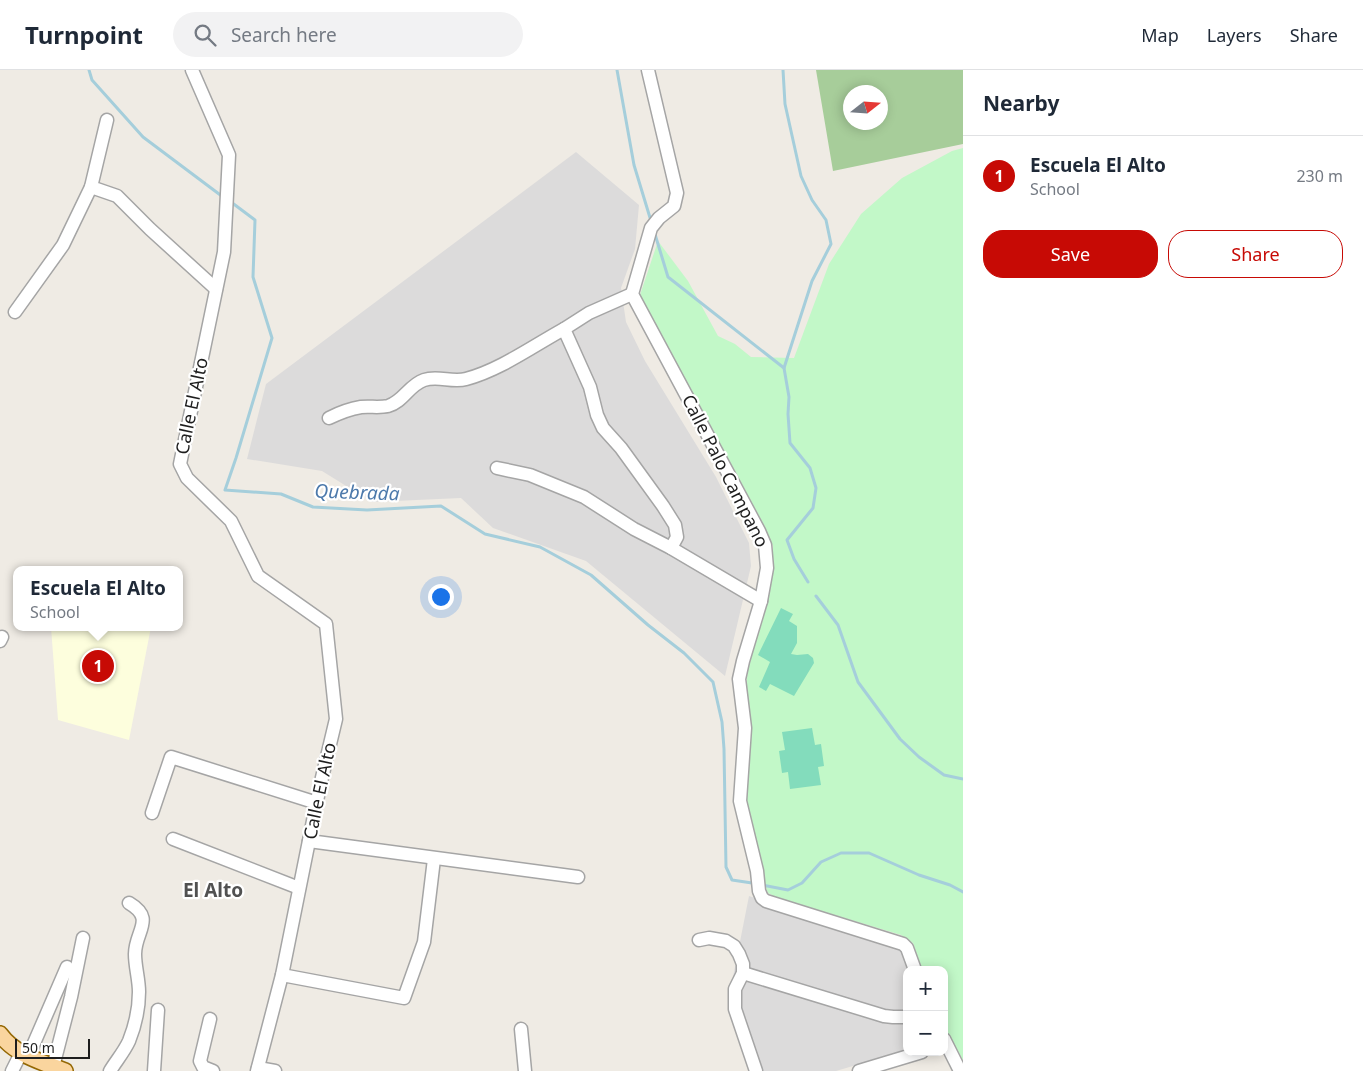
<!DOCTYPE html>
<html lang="en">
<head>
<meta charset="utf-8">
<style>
	:root { --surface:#fff; --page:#f2f2f3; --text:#1f2937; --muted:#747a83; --line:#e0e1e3; --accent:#c70a05 }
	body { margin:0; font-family:"Noto Sans",sans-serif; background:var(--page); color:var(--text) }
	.controls { position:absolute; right:15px; bottom:15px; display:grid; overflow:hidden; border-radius:10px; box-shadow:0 2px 12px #0003 }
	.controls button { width:45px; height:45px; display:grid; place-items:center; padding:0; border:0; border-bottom:1px solid var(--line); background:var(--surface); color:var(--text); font:25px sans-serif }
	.compass { position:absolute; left:843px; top:15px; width:45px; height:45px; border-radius:50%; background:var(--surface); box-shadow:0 2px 12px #0003; rotate:73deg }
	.scale { position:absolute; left:15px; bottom:12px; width:75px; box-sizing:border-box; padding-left:5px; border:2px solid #1e1e1e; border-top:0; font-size:14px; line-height:18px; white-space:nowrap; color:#1e1e1e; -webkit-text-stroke:4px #fff; paint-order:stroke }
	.you { position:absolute; left:440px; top:526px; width:18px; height:18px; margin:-12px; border:4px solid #fff; border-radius:50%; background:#1a73e8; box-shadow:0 0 0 8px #1a73e833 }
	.badge { display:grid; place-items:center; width:32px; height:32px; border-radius:50%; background:var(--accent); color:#fff; font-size:16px; font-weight:700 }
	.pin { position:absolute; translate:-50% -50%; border:2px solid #fff; box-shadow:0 1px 5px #0006 }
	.popup { position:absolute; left:13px; top:496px; width:170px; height:65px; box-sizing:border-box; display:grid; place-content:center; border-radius:10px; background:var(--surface); filter:drop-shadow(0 1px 4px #0005); font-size:16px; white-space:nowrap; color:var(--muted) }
	.popup b { font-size:19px; color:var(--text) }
	.popup::after { content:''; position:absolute; left:50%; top:100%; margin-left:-10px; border:10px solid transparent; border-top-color:var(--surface) }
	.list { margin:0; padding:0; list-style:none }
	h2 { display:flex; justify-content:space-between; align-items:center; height:65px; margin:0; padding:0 20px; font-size:21px }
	h2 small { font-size:16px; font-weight:400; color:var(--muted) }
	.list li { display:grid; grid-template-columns:32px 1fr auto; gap:15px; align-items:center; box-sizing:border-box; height:80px; padding:0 20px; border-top:1px solid var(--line) }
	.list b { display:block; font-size:19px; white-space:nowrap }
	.list p { margin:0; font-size:16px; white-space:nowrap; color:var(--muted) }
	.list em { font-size:16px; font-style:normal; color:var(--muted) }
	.actions { display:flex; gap:10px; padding:15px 20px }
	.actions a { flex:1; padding:11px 0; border:1px solid var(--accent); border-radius:20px; text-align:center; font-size:18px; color:var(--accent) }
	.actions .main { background:var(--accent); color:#fff }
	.icon { flex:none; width:28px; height:28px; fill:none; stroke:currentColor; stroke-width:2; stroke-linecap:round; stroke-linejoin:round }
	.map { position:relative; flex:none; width:963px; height:1001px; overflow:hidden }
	header { display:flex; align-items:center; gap:30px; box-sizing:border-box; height:70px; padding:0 25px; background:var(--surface); border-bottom:1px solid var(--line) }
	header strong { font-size:24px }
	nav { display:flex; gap:28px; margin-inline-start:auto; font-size:18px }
	.search { width:350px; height:45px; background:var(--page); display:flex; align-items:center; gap:12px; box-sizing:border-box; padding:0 18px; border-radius:28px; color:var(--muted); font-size:19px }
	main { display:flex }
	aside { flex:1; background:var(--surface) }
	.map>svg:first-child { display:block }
</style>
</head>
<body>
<header>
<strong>Turnpoint</strong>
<div class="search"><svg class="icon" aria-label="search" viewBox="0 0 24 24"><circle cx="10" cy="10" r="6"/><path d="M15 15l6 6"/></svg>Search here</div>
<nav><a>Map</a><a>Layers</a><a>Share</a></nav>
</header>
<main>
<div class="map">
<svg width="963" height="1001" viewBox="0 0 963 1001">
	<rect width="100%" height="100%" fill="#efebe4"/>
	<!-- residential -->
	<g fill="#dcdbdb">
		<path d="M576 82 639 135 635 179 621 218 626 252 645 291 716 407 749 473 751 496 725 606 586 491 493 458 461 428 372 432 322 401 247 389 266 314Z"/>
		<path d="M749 826 901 877 909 900H907V980L836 1001H762L740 937 739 922 733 907Z"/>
	</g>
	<!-- education -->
	<path fill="#fdfedd" d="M51 557H151L129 670 58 650Z"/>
	<!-- forest -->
	<path fill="#a7cd9a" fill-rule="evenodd" d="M816 0H963V74L833 101ZM851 22H881V52H851Z"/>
	<!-- park -->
	<path fill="#c2f8c8" d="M963 78V990L944 958V900H922L913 873 901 865 778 828 768 823 763 810 745 738 746 618 748 599 765 539 773 500V476L764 455 640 225 658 171 688 211 718 266 735 274 751 287 794 288 829 194 861 144 902 108 952 81Z"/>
	<!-- pitch -->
	<g fill="#83dcbc">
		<path d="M781 538 793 544 789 551 797 556V573L791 584 797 585 808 584 813 588 814 593 794 626 770 614 766 621 759 617 770 592 758 585Z"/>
		<path d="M812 658 815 675 821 674 824 696 818 697 821 715 790 719 788 702 782 703 779 681 785 680 782 662Z"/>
	</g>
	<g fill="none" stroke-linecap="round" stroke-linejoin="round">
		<!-- stream -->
		<g stroke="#a5cedb" stroke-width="3">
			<path d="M89 0 92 10 143 67 223 127"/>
			<path d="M617 0 634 95 651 151"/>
			<path d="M783 0 785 34 801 106 812 130 826 150 831 174 812 211 784 298 789 327 788 344 790 373 810 398 816 418 813 438 787 470 794 489 808 512"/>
			<path d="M231 132 255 150 253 207 272 268 236 388 225 420 281 424 313 437 367 440 441 436 485 464 540 477 591 505 648 555 684 583 713 612 722 652 724 679 726 797 732 810 752 813"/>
			<path d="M654 161 668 207 784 298"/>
			<path d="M816 526 838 555 858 612 900 669 919 687 944 705 963 709"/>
			<path d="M762 815 788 820 802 813 821 792 841 783H869L919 805 950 815 963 822"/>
		</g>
		<!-- minor casing -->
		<g stroke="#a5a5a5" stroke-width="15">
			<g id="minor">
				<path d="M192 0 229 85 224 182 180 394 187 408 231 451 258 506 326 554 336 649 320 716 282 905 257 1001"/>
				<path d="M648 0 677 123 674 136 659 148 651 158 632 224 759 461 765 475 767 498 761 531 743 591 739 609 745 658 740 731 757 801 759 821 762 828 766 831 903 874 907 878 915 900"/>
				<path d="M107 50 91 117 117 126 150 159 216 219"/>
				<path d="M632 224 589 243 564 259 590 317 597 345 603 358 621 378 663 436 675 455 677 467 671 478"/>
				<path d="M15 242 63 175 91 117"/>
				<path d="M329 348C339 343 349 339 361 337 370 336 379 338 388 336 403 332 409 315 424 310 438 305 452 313 466 309 500 300 533 276 564 259"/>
				<path d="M497 398 530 405 584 427 634 459 671 478 761 531"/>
				<path d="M0 571 2 567"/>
				<path d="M152 743 171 687 317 733"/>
				<path d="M173 769 299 818"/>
				<path d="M309 771 578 807"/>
				<path d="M699 870 709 868 726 871 734 876 739 884 743 894V903L735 919V939L756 1001"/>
				<path d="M743 903 884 946 893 947H907"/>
				<path d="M282 905 404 928 424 872 434 789"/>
				<path d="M210 949 200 991 203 997 213 1001"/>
				<path d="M521 959 525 1001"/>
				<path d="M944 969 960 1001"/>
				<path d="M28 987 67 897"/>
				<path d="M53 997 71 927 83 868"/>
				<path d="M258 998 275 1001"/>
				<path d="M12 1001 21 983"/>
				<path d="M110 1001C116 991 124 982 129 971 135 956 139 939 139 922 139 909 135 897 135 884 135 861 156 849 129 833"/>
				<path d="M154 1001 158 940"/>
				<path d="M859 1001 922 982"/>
			</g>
		</g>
		<!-- major casing -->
		<g stroke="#946804" stroke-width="18">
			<path id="major" d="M0 964C15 985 42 992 65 1001"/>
		</g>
		<!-- minor -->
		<use href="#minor" stroke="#fff" stroke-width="12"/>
		<!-- major -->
		<use href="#major" stroke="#fad59e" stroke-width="15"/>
	</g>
	<g text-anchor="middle" stroke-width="4.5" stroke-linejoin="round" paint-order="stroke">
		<!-- street labels -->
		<g font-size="18" fill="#1e1e1e" stroke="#fff">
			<text transform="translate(192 336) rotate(-78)" y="6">Calle El Alto</text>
			<text transform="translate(725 401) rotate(63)" y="6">Calle Palo Campano</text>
			<text transform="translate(320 721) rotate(-78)" y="6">Calle El Alto</text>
		</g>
		<!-- water labels -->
		<g font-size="19" font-style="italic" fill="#4c79ab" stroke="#fff">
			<text transform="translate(357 422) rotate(2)" y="7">Quebrada</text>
		</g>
		<!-- neighbourhood labels -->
		<g font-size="19" font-weight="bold" fill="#515151" stroke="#fff">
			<text x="213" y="827">El Alto</text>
		</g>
	</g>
</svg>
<div class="controls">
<button>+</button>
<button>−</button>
</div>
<svg class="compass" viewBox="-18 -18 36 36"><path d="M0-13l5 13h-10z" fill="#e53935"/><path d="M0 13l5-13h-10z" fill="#747a83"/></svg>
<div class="scale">50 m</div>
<div class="you"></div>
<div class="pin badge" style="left:98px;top:596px">1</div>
<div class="popup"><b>Escuela El Alto</b>School</div>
</div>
<aside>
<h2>Nearby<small></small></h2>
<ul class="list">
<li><span class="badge">1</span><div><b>Escuela El Alto</b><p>School</p></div><em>230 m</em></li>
</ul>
<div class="actions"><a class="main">Save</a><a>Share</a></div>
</aside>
</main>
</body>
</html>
